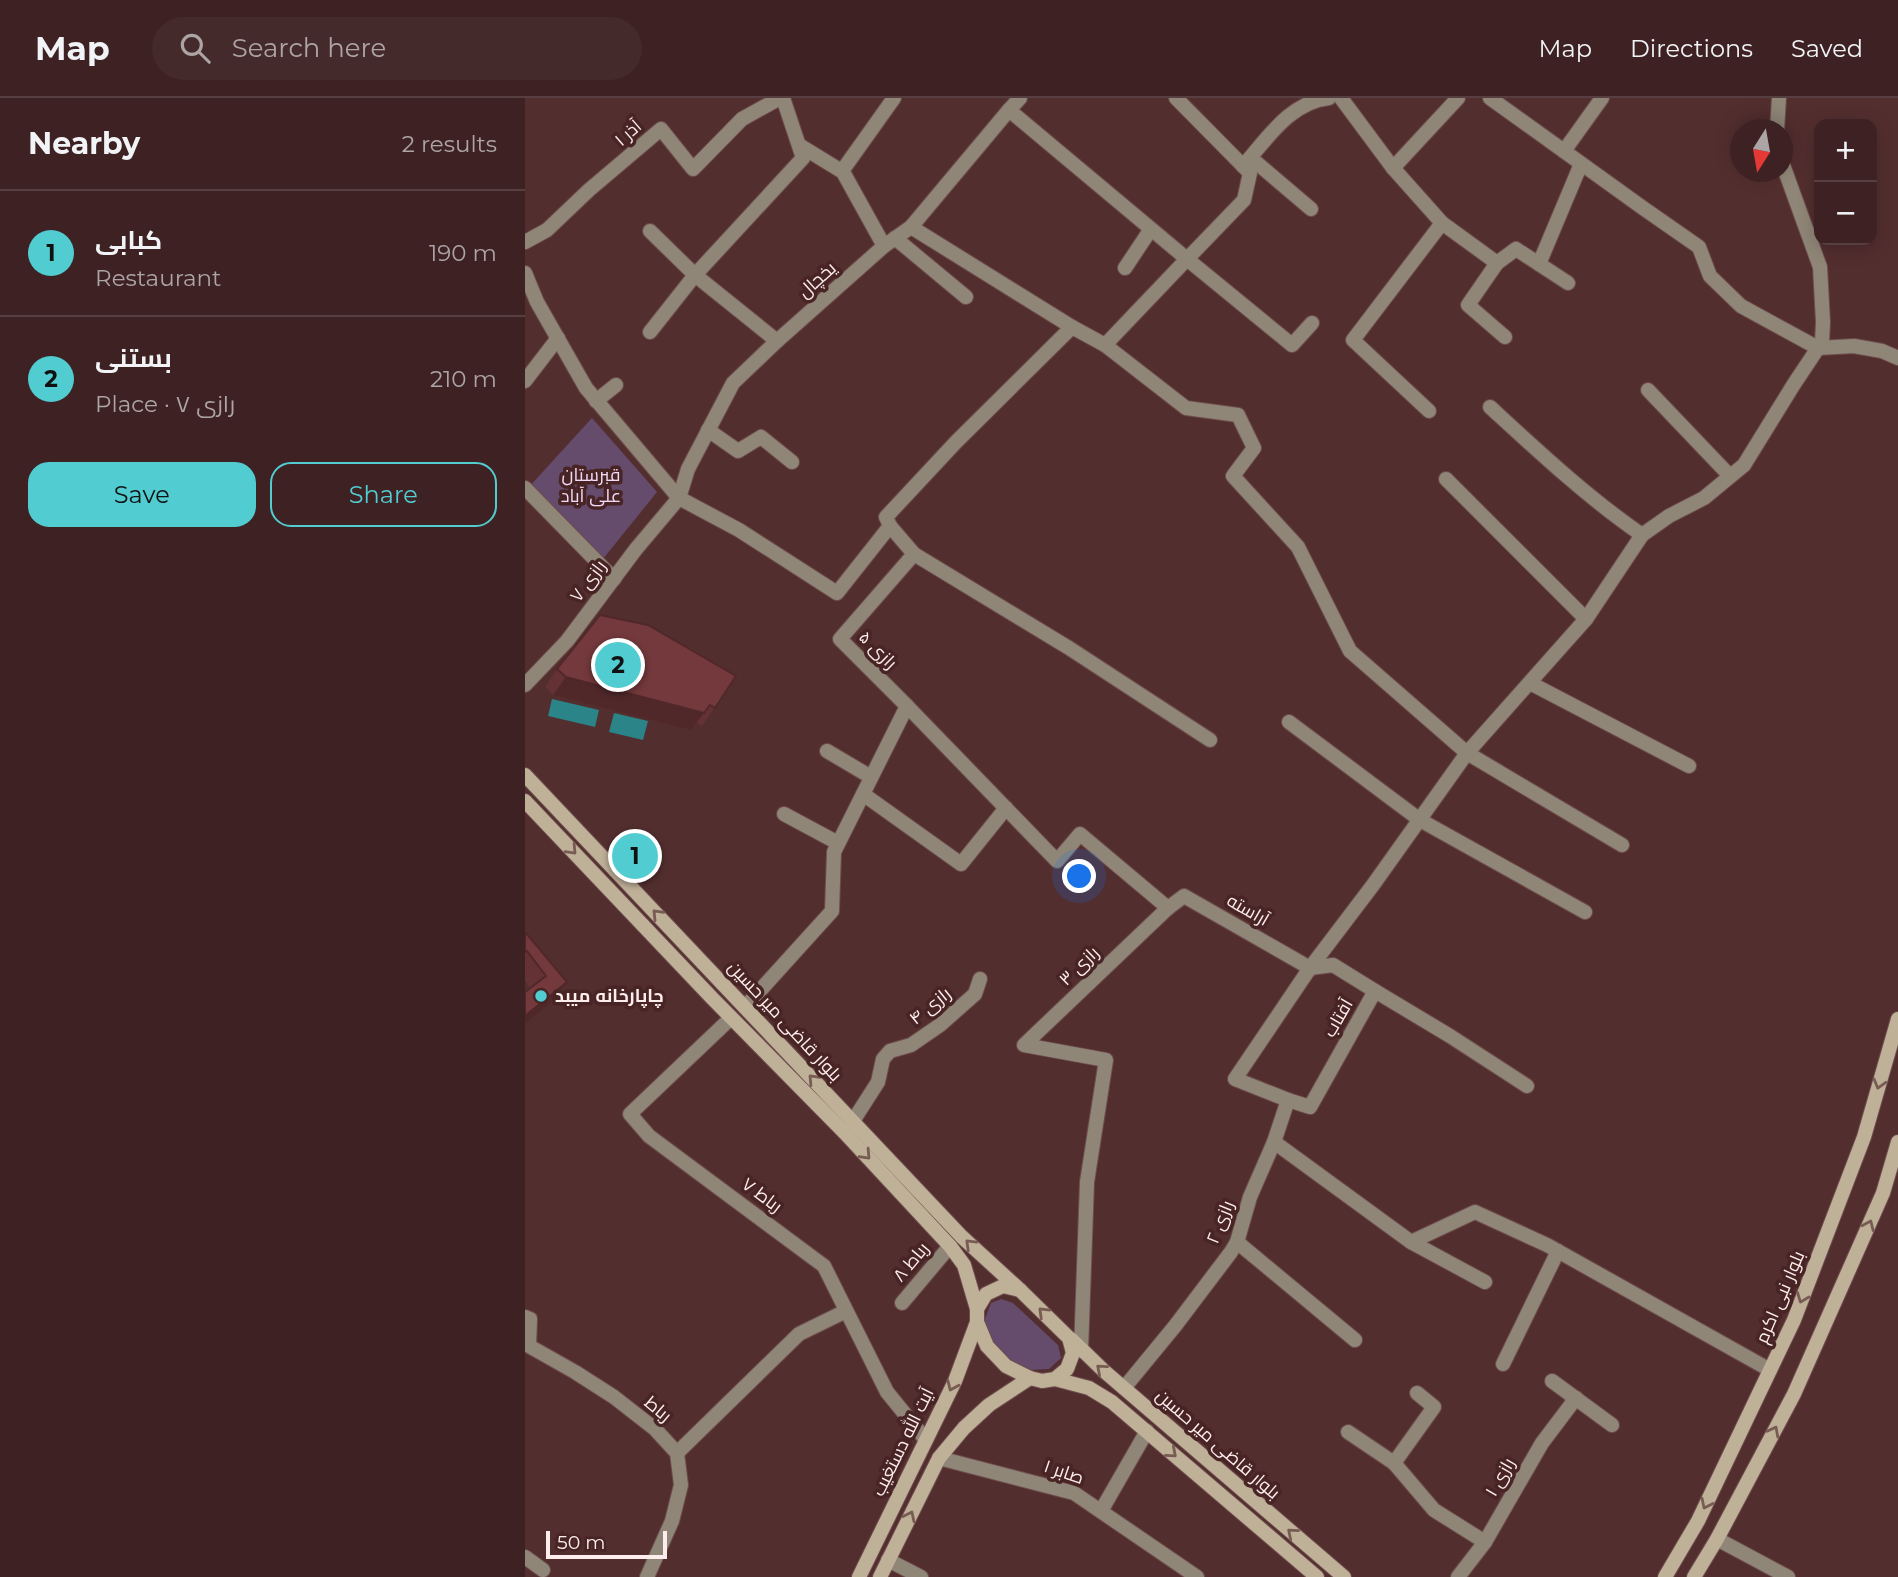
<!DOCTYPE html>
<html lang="en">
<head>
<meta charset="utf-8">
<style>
	:root { --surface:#3e2223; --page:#452a2b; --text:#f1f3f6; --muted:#ada4a6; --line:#573f41; --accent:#51ccd1 }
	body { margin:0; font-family:Montserrat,Cairo,sans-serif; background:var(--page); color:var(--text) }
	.controls { position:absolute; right:21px; top:21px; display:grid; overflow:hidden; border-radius:14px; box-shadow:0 4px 18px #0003 }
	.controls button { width:63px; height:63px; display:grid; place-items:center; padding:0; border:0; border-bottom:2px solid var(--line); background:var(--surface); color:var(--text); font:35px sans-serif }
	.compass { position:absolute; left:1205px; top:21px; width:63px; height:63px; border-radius:50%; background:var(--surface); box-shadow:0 4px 18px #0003; rotate:191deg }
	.scale { position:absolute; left:21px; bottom:18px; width:121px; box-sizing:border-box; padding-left:7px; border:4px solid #fdeeed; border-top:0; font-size:19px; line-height:24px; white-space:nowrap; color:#fdeeed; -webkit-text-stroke:5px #482425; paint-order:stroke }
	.you { position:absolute; left:555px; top:779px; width:24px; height:24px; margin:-18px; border:5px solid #fff; border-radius:50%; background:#1a73e8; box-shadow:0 0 0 10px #1a73e833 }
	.badge { display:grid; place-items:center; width:46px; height:46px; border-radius:50%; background:var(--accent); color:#111; font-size:23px; font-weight:700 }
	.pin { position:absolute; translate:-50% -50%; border:4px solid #fff; box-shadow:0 2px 7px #0006 }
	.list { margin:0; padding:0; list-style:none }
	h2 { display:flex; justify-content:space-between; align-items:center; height:91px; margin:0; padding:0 28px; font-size:30px }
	h2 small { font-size:23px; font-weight:400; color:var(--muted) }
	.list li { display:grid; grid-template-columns:46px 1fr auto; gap:21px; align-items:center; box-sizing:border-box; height:126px; padding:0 28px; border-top:2px solid var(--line) }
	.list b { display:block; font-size:26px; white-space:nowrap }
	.list p { margin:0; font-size:23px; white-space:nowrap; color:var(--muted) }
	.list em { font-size:23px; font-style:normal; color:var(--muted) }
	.actions { display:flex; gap:14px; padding:21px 28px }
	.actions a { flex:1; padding:16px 0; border:2px solid var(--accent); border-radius:21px; text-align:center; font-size:24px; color:var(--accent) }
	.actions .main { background:var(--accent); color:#111 }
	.icon { flex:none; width:38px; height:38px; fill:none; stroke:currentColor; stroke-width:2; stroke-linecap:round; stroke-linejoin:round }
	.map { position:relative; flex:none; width:1373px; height:1479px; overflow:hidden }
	header { display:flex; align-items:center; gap:42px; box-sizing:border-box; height:98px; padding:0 35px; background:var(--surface); border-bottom:2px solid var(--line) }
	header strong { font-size:33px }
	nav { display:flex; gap:38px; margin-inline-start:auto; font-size:24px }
	.search { width:490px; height:63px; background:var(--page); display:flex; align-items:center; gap:18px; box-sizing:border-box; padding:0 24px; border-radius:38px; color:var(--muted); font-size:26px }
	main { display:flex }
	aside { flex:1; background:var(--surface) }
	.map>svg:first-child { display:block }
</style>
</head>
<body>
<header>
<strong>Map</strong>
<div class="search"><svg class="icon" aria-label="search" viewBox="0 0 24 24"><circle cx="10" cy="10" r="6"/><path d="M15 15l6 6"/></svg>Search here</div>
<nav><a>Map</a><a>Directions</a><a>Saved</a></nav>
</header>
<main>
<aside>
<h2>Nearby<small>2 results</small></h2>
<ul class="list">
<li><span class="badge">1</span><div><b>کبابی</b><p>Restaurant</p></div><em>190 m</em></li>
<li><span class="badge">2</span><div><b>بستنی</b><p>Place · رازی ۷</p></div><em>210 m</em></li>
</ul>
<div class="actions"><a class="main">Save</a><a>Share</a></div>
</aside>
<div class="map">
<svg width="1373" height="1479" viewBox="0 0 1373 1479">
	<rect width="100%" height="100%" fill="#532e2f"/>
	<!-- green -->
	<g fill="#654b6c">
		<path d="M67 320 132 394 78 461 3 390Z"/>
		<path d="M476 1201 488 1205 533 1247 536 1260 524 1271 504 1272 482 1262 468 1249 462 1236 460 1221 466 1205Z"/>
	</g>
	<!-- water -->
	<g fill="#2a8488">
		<path d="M27 601 74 612 70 629 23 618Z"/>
		<path d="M89 615 123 623 118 642 84 634Z"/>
	</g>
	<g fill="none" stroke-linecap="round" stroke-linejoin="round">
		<!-- street casing -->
		<g stroke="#6e4d4d" stroke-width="16">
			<g id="street">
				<path d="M651 0 725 75 719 102 662 161 767 247 787 225"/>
				<path d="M816 0 868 70 917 125 972 165 991 151 1043 185"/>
				<path d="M965 0 1118 110 1174 149 1185 178 1216 208 1293 250 1329 248 1357 253 1373 260"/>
				<path d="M484 12 495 0"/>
				<path d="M1252 32 1254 0"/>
				<path d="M274 47 318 74 359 148"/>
				<path d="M1039 53 1077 0"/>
				<path d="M726 60 786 111"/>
				<path d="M718 68C742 41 765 4 804 0"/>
				<path d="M868 70 933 0"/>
				<path d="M317 73 369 0"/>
				<path d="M125 133 170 177 252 243"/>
				<path d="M370 140 441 199"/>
				<path d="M0 144 22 132 64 92 136 31 168 71 217 21 255 0"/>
				<path d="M972 165 943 207 980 239"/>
				<path d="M1014 166 1056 66"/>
				<path d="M600 170 626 131"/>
				<path d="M0 175 12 204 61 290 154 400 214 432 312 495 365 428 389 456 315 541 382 608 309 754 307 813 220 909"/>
				<path d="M125 234 170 177 278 60 258 0"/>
				<path d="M580 247 661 310 713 317 729 350 708 378 773 449 825 553 942 655 1097 747"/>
				<path d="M0 283 33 240"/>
				<path d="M1123 292 1205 378"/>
				<path d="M71 303 91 287"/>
				<path d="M965 309C1014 354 1062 399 1117 437"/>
				<path d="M904 313 828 242 917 125"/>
				<path d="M183 332 213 353 236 339 267 364"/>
				<path d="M921 381 1061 521"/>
				<path d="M0 390 89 481"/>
				<path d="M365 428 361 419 431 344 547 229 386 129"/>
				<path d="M389 456 544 550 685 642"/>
				<path d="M1005 585 1164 668"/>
				<path d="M0 587 42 543 111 451 154 400 163 371 208 285 252 243 359 148 386 129 484 12 662 161 580 247 547 229"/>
				<path d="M382 608 532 763 555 736 643 810 499 947 581 962 562 1084 556 1253"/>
				<path d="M764 624 895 722 1060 814"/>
				<path d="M302 653 346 679"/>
				<path d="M338 696 436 766 481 710"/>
				<path d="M259 716 313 745"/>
				<path d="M643 810 659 798 785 870 808 867 850 893 785 1009 763 1002"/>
				<path d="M850 893 925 938 1002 988"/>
				<path d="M206 920 105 1016 124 1038 299 1168 362 1294 401 1342"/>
				<path d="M328 1023 353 984 358 961 365 953 386 947 415 927 450 896 455 881"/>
				<path d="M749 1044 886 1144 960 1184"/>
				<path d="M712 1144 830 1242"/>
				<path d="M886 1144 950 1114 1022 1147 1245 1272"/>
				<path d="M377 1205 425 1148"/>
				<path d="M0 1219 5 1221 4 1248 50 1274 89 1299 130 1331 152 1355 156 1387 147 1423 122 1479"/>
				<path d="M978 1266 1033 1153"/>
				<path d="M1027 1283 1087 1327"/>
				<path d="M599 1290 650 1228 706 1154 712 1144 725 1099 749 1044 763 1002 710 981 785 870 848 787 942 655 1061 521 1117 437 1144 418 1179 400 1219 367 1269 286 1297 244 1298 224 1295 169 1258 67"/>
				<path d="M823 1334 869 1365 909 1309 892 1295"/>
				<path d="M152 1355 274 1236 321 1213"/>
				<path d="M414 1360 549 1395 672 1479"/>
				<path d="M869 1365 909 1412 960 1444"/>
				<path d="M576 1413 622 1333"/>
				<path d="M1192 1441 1263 1479"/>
				<path d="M0 1459 18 1472"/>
				<path d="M363 1462 396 1479"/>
				<path d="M933 1479 960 1444 1017 1345 1051 1300"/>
			</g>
		</g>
		<!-- secondary casing -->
		<g stroke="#6e4d4d" stroke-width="16">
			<g id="secondary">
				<path d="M0 677 437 1139 495 1192"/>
				<path d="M0 703 187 900 320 1035 425 1148 439 1167 452 1211"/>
				<path d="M546 1241 579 1273 819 1479"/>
				<path d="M530 1281 564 1290 587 1304 792 1479"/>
				<path d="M334 1479 430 1283 452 1224V1211L461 1196 478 1188 495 1192 544 1240 548 1255 542 1271 530 1281 517 1283 505 1280 481 1268 462 1248 452 1224"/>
				<path d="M355 1479 414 1360 439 1330 464 1307 505 1280"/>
				<path d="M1140 1479 1173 1423 1269 1222 1339 1039 1373 921"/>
				<path d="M1169 1479 1192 1441 1269 1296 1358 1095 1373 1044"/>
			</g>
		</g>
		<!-- street -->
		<use href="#street" stroke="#8f8677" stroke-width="14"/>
		<!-- secondary -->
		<use href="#secondary" stroke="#bfb098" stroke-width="14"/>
	</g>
	<!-- wall -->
	<g fill="#643134">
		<path d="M32 571 211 578 177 628 172 625 166 632 28 597 20 589Z"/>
		<path d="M0 834 42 884 30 901 0 926V894L5 890 0 883Z"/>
	</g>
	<!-- shaded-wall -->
	<g fill="#51282a">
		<path d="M41 579 185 607 166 632 28 597Z"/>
		<path d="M42 884 30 901 0 926V919L1 917Z"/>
	</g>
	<!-- building -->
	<g fill="#74393c" stroke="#51282a" stroke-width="2">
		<path d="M75 517 123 527 211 578 190 610 185 607 179 615 41 579 32 571Z"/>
		<path d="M0 834 42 884 1 917 0 916V894L21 878 2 853 0 854Z"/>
	</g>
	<!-- one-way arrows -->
	<defs><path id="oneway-chevron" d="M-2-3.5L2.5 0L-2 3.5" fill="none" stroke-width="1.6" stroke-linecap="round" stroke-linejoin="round" transform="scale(1.75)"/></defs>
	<g stroke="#785c53">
		<use href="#oneway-chevron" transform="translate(47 752) rotate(47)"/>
		<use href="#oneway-chevron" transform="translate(132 816) rotate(-134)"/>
		<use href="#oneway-chevron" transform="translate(288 981) rotate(-133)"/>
		<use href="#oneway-chevron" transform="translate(1354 986) rotate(106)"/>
		<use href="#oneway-chevron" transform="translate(341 1057) rotate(47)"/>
		<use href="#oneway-chevron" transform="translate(1344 1127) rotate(-66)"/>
		<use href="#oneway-chevron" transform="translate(445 1146) rotate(-136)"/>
		<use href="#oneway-chevron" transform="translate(1277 1200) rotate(111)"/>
		<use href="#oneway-chevron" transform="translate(518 1214) rotate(-136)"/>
		<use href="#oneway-chevron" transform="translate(576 1271) rotate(-139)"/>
		<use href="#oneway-chevron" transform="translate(427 1288) rotate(114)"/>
		<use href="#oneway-chevron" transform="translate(1249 1333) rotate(-62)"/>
		<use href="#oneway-chevron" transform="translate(647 1355) rotate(41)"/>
		<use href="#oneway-chevron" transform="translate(1181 1406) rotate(116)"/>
		<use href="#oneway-chevron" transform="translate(385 1418) rotate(-64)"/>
		<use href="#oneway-chevron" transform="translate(767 1435) rotate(-140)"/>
	</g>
	<!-- markers -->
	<circle fill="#51ccd1" stroke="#482425" stroke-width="2.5" cx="16" cy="898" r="7"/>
	<g text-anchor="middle" stroke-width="7" stroke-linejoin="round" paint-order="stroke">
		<!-- street labels -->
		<g font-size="18" fill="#fdeeed" stroke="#482425">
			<text transform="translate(103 35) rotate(-41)" y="6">آذر ۱</text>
			<text transform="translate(292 182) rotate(-42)" y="6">یخچال</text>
			<text transform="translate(63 483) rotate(-53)" y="6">رازی ۷</text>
			<text transform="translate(353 552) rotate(45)" y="6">رازی ۵</text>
			<text transform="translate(723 812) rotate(30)" y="6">آراسته</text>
			<text transform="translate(554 868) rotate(-44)" y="6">رازی ۳</text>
			<text transform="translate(405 908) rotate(-39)" y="6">رازی ۴</text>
			<text transform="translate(813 920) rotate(-60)" y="6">آفتاب</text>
			<text transform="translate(260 923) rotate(47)" y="6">بلوار قاضی میر حسین</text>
			<text transform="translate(237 1097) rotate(37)" y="6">رباط ۷</text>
			<text transform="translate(695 1124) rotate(-68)" y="6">رازی ۲</text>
			<text transform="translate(386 1164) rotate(-50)" y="6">رباط ۸</text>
			<text transform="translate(1255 1199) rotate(-67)" y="6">بلوار نبی اکرم</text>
			<text transform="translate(133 1311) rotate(40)" y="6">رباط</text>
			<text transform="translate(378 1344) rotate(-64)" y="6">آیت الله دستغیب</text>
			<text transform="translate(693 1346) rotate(41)" y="6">بلوار قاضی میر حسین</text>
			<text transform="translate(539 1374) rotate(19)" y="6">صابر ۱</text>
			<text transform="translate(975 1379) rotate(-60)" y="6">رازی ۱</text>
		</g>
		<!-- park labels -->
		<g font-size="18" fill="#f1dbf8" stroke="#482425">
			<text x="66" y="383">قبرستان<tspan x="66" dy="21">علی آباد</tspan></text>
		</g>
		<!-- poi labels -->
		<g font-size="18" font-weight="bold" fill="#fdeeed" stroke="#482425" text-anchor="start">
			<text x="30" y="904">چاپارخانه میبد</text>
		</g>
	</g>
</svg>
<div class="controls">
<button>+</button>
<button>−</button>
</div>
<svg class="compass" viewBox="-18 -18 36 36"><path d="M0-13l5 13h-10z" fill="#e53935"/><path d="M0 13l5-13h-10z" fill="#ada4a6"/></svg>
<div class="scale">50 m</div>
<div class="you"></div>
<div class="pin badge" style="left:110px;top:758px">1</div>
<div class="pin badge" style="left:93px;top:567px">2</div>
</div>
</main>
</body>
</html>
